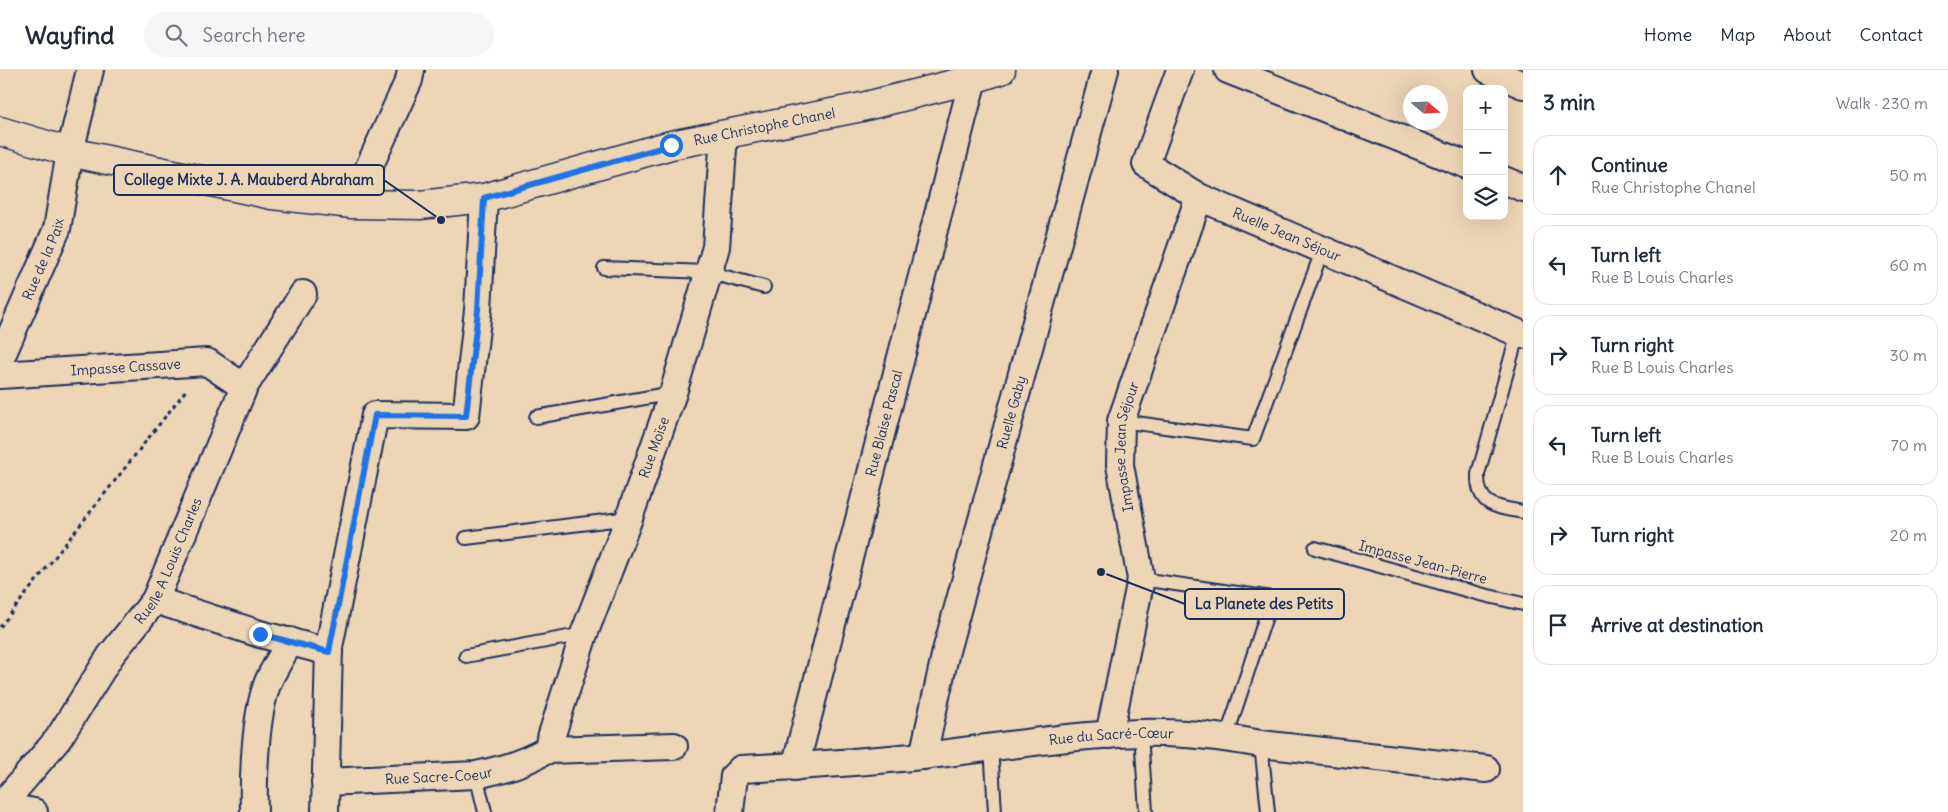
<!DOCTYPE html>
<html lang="en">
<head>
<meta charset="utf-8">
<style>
	:root { --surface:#fff; --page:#f6f6f7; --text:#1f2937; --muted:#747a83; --line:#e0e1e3 }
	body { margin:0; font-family:Delius,sans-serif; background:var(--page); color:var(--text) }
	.controls { position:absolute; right:15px; top:15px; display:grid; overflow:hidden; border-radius:10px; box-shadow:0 5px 20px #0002 }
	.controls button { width:45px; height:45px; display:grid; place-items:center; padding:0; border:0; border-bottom:1px solid var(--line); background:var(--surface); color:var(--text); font:25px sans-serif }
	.compass { position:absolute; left:1403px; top:15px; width:45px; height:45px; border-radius:50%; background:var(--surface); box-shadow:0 5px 20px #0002; rotate:109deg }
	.stop { position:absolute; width:15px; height:15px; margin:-11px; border:4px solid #1a73e8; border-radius:50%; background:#fff }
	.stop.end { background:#1a73e8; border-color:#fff; box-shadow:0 1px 5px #0008 }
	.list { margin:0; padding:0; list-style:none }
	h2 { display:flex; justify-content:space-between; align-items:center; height:65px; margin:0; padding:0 20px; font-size:21px }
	h2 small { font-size:16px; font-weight:400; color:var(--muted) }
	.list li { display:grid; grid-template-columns:32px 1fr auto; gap:15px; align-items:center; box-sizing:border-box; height:80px; margin:0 10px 10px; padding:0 10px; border:1px solid var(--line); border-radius:15px }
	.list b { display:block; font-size:19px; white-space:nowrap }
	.list p { margin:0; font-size:16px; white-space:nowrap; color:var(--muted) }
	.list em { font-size:16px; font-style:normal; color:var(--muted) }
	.icon { flex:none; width:28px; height:28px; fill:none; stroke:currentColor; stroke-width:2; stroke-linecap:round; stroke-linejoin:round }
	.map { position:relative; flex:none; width:1523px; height:742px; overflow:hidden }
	header { display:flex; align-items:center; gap:30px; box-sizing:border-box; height:70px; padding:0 25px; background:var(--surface); border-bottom:1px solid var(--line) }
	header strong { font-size:24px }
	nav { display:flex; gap:28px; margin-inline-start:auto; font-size:18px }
	.search { width:350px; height:45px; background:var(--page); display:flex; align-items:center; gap:12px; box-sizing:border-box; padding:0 18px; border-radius:28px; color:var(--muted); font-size:19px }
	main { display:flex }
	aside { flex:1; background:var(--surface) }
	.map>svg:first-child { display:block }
</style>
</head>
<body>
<header>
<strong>Wayfind</strong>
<div class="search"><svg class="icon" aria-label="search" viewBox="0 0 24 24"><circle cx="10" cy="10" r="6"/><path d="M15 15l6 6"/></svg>Search here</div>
<nav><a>Home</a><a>Map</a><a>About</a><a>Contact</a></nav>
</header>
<main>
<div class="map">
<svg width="1523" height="742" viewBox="0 0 1523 742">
	<rect width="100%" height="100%" fill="#edd6b6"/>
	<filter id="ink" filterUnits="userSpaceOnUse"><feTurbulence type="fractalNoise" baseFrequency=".02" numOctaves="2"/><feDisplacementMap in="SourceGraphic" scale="10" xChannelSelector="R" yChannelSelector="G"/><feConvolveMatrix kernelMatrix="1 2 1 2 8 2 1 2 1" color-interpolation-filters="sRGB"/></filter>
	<g filter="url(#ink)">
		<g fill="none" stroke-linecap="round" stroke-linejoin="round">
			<!-- service casing -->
			<g stroke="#1b2f5e" stroke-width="16">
				<g id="service">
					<path d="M604 198 707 202 764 217"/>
					<path d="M1518 263 1478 404C1477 437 1497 437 1523 442"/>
					<path d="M536 347 673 323"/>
					<path d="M1121 351 1253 369 1322 181"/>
					<path d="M466 468 629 448"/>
					<path d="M1315 478 1480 524 1523 534"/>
					<path d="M1141 509 1272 528 1226 668"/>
					<path d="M466 586 584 564"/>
					<path d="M1141 663 1146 742"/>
					<path d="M1261 674 1268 742"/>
					<path d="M991 676 995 742"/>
					<path d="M476 705 485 742"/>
				</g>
			</g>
			<!-- minor casing -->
			<g stroke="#1b2f5e" stroke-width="30">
				<g id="minor">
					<path id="s1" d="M1180 0 1146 94 1199 127 1523 265"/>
					<path d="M1228 0 1467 95"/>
					<path d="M1488 0 1523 15"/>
					<path d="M1504 110 1523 118"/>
					<path d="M352 134 409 10 411 0"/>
					<path id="s2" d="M0 290 57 159 70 82 90 0"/>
					<path id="s3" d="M0 305 207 292 244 317"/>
					<path d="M155 530 260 564 329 582"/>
					<path id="s4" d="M1109 665 1141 509 1120 395 1121 351 1199 127"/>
					<path id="s5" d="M547 680 584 564 629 448 673 323 716 177 724 65"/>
					<path id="s6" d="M923 686 946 581 1105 0"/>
					<path id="s7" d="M795 697 973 9"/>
					<path id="s8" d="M325 712 476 705C502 700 524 693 547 680L674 676"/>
					<path d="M1 736 34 742"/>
					<path id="s9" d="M0 737 58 669 111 585 155 530 244 317 303 224"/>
					<path d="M254 742C253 707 255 645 268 612 274 598 283 585 290 571"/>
					<path d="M325 742 329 577 375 345 466 346 478 240 484 128"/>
					<path id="s10" d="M730 742 734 706 741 699C801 696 862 692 922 686 995 678 1067 665 1140 663 1179 662 1223 667 1261 674L1486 699"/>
				</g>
			</g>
			<!-- tertiary casing -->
			<g stroke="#1b2f5e" stroke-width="31">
				<g id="tertiary">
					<path id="s11" d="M0 61 70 82 272 125 352 134 420 135 484 128 671 75 862 37 973 9 1001 0"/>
				</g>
			</g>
			<!-- path -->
			<path stroke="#1b2f5e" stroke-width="3" stroke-dasharray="4 4" stroke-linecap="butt" d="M0 557 187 319"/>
			<!-- service -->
			<use href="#service" stroke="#edd6b6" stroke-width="12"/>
			<!-- minor -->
			<use href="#minor" stroke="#edd6b6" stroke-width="26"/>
			<!-- tertiary -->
			<use href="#tertiary" stroke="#edd6b6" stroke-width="28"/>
		</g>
	</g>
	<g fill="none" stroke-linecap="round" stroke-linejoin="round" filter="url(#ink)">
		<!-- route -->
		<path stroke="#1a73e8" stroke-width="6" d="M260 564 329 582 375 345 466 346 478 240 484 128 671 75"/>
	</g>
	<g text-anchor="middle" stroke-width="4" stroke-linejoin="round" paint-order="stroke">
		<!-- street labels -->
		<g font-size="14" fill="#1b2f5e" stroke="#edd6b6">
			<text dy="5" stroke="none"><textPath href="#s11" startOffset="782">Rue Christophe Chanel</textPath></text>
			<text dy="5" stroke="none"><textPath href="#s1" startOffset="258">Ruelle Jean Séjour</textPath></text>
			<text dy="5" stroke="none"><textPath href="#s2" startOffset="110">Rue de la Paix</textPath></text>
			<text dy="5" stroke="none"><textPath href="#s3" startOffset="126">Impasse Cassave</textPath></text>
			<text dy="5" stroke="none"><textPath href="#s6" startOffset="355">Ruelle Gaby</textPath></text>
			<text dy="5" stroke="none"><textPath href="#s7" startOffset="355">Rue Blaise Pascal</textPath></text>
			<text dy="5" stroke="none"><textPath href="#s5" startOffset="321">Rue Moïse</textPath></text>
			<text dy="5" stroke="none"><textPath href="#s4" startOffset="294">Impasse Jean Séjour</textPath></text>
			<text dy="5" stroke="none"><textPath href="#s9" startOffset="300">Ruelle A Louis Charles</textPath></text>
			<text transform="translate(1423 492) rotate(15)" y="5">Impasse Jean-Pierre</text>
			<text dy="5" stroke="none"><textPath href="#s10" startOffset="418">Rue du Sacré-Cœur</textPath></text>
			<text dy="5" stroke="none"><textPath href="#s8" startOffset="114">Rue Sacre-Coeur</textPath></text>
		</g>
	</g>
	<!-- callouts -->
	<path fill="none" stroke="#1b2f5e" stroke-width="2" d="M441 150L384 110M1101 502L1185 534"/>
	<g fill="#1b2f5e" stroke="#edd6b6" stroke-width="2">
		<circle cx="441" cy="150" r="5"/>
		<circle cx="1101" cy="502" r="5"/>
	</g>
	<g fill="#edd6b6" stroke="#1b2f5e" stroke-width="2">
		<rect x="114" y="95" width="270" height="30" rx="5"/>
		<rect x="1185" y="519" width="159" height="30" rx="5"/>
	</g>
	<g font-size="15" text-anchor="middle" font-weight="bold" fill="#1b2f5e">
		<text x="249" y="115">College Mixte J. A. Mauberd Abraham</text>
		<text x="1264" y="539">La Planete des Petits</text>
	</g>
</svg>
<div class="controls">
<button>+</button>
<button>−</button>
<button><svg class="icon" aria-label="layers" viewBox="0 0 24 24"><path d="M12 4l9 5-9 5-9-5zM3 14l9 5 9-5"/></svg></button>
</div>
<svg class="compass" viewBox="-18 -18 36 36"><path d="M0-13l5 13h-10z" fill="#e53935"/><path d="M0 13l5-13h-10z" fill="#747a83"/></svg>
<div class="stop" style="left:671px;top:75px"></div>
<div class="stop end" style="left:260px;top:564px"></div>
</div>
<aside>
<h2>3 min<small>Walk · 230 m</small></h2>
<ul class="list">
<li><svg class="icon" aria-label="ahead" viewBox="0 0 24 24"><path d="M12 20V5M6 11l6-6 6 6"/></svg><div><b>Continue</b><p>Rue Christophe Chanel</p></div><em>50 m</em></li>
<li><svg class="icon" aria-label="left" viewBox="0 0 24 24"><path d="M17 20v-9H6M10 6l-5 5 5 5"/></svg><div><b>Turn left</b><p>Rue B Louis Charles</p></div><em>60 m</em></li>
<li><svg class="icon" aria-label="right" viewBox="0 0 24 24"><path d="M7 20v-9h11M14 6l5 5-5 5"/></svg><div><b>Turn right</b><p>Rue B Louis Charles</p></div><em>30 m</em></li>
<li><svg class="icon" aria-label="left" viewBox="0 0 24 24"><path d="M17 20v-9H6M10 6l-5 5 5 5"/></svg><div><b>Turn left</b><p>Rue B Louis Charles</p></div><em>70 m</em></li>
<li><svg class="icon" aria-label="right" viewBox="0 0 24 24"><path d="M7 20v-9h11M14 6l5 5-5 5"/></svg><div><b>Turn right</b></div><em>20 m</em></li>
<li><svg class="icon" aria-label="arrive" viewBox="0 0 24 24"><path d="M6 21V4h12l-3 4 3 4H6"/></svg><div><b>Arrive at destination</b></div></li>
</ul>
</aside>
</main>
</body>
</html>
